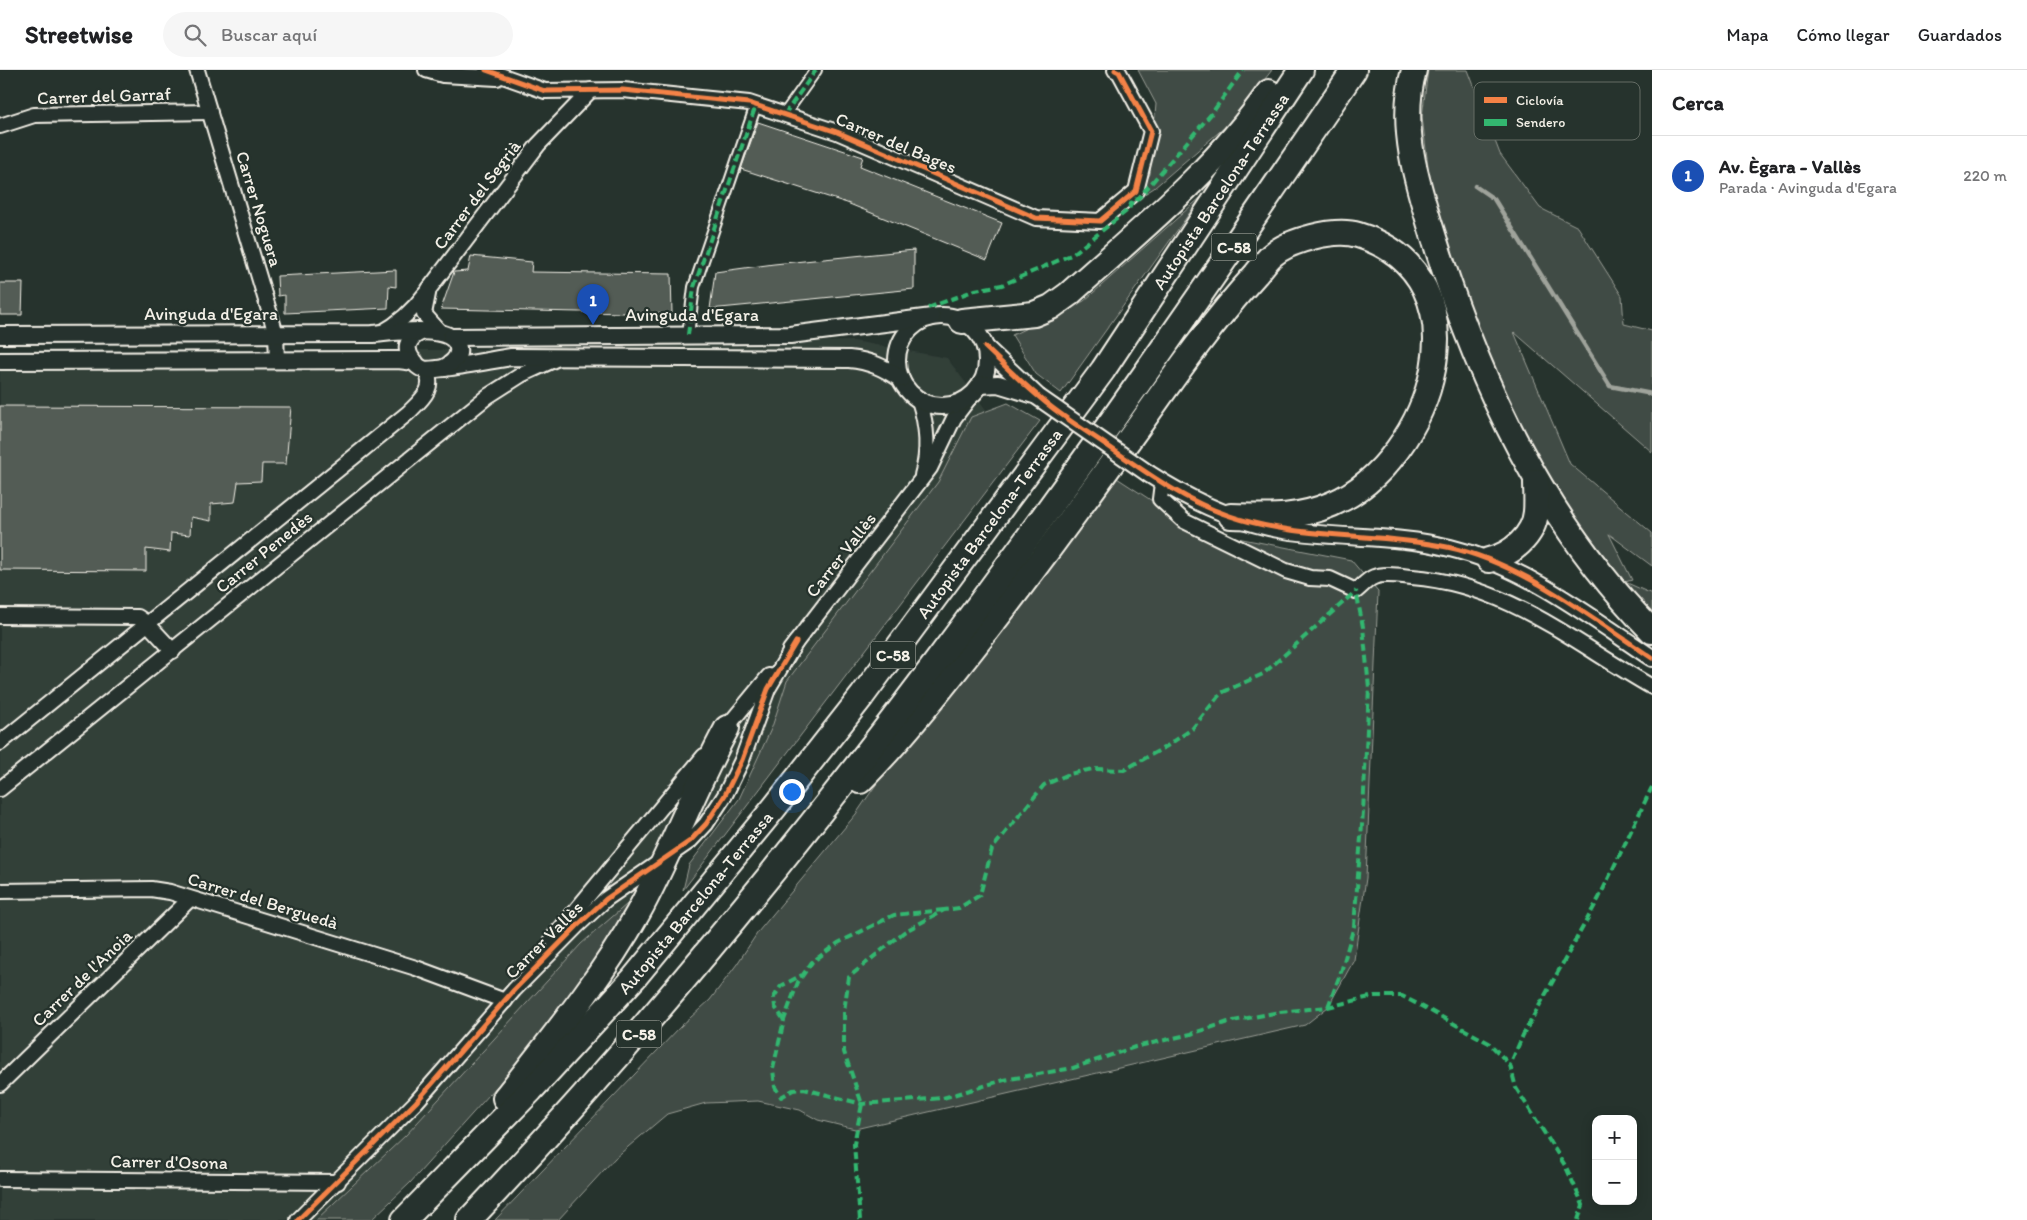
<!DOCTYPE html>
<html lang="es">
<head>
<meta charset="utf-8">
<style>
	:root { --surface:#fff; --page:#f6f6f6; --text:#202124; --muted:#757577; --line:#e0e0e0; --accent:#0f766e }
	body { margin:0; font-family:Itim,sans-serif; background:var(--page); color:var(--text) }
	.controls { position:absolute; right:15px; bottom:15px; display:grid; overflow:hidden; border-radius:10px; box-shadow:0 2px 12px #0003 }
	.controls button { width:45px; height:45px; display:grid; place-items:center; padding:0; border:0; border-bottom:1px solid var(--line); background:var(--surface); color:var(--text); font:25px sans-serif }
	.you { position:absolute; left:791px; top:721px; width:18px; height:18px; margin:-12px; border:4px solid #fff; border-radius:50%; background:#1a73e8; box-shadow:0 0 0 8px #1a73e833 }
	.badge { display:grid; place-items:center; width:32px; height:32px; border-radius:50%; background:var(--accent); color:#fff; font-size:16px; font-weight:700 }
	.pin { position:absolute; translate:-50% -41px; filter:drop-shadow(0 1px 2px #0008) }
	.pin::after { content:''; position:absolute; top:26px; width:18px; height:15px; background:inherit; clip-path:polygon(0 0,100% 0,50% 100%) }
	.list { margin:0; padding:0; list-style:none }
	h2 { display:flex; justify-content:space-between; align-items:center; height:65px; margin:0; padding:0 20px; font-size:21px }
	h2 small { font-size:16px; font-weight:400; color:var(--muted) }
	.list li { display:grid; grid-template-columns:32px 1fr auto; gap:15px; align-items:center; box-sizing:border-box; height:80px; padding:0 20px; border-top:1px solid var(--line) }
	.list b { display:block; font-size:19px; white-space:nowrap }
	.list p { margin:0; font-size:16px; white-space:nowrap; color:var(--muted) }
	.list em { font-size:16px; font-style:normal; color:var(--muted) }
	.icon { flex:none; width:28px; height:28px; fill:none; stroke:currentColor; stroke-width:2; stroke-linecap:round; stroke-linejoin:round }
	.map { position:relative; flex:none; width:1652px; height:1150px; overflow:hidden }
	header { display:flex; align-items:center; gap:30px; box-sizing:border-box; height:70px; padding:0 25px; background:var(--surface); border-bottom:1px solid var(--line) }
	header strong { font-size:24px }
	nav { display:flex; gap:28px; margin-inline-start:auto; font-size:18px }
	.search { width:350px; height:45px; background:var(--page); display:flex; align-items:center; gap:12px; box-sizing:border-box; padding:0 18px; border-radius:28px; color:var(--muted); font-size:19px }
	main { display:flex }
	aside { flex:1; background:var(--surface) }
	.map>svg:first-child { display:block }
</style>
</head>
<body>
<header>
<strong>Streetwise</strong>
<div class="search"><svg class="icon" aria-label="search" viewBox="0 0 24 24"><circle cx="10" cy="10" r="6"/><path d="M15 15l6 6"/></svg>Buscar aquí</div>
<nav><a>Mapa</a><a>Cómo llegar</a><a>Guardados</a></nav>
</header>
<main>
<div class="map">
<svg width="1652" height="1150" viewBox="0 0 1652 1150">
	<rect width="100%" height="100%" fill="#26332d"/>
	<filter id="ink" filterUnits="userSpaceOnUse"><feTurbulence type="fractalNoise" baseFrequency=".02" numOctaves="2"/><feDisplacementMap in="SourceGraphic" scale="10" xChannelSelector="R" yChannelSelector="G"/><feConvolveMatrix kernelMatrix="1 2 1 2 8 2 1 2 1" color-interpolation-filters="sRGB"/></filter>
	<g filter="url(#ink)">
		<!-- built -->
		<path fill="#333f39" d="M854 271 947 288 990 345 788 653 531 965 353 1150H0V280H438Z"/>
		<!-- green -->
		<g fill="#414b45" stroke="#9a9e96">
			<path d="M1138 0H1272L1233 50 1154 118 1135 130 1150 104 1156 34Z"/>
			<path d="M1428 0H1468L1500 84 1540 138 1578 157 1622 226 1624 254 1652 261V382L1514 262 1570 394 1652 463V496L1609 464 1632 510 1625 512 1652 524V543L1624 512 1572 443 1525 366 1490 286 1462 214 1430 112 1422 47Z"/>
			<path d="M1201 127 1061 323 1036 304 1012 265 1084 231Z"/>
			<path d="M1008 333 1040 351 683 820 689 795 739 729 772 657 787 611 938 412 971 347Z"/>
			<path d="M1103 399 1163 438 1232 467 1351 490 1378 522 1366 808 1354 890 1328 937 1305 955 855 1059 818 1050 800 1040 758 1031 706 1033 667 1044 615 1088 558 1150H495L681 956 710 930 737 894 758 862 856 744 907 669Z"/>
			<path d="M642 821 587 916 410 1113 371 1150H316L406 1065 581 874Z"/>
		</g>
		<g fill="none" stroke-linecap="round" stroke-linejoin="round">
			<!-- stream -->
			<path stroke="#9fa39b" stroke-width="4.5" d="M1475 116 1494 129 1610 316 1652 324"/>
		</g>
		<!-- building -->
		<g fill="#525c55" stroke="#f4f1e8">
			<path d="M758 52 863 87 860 96 1002 153 987 190 847 133 741 99Z"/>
			<path d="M914 180V219L710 239 715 202 774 194Z"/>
			<path d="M471 186 532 192 531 202 671 204 672 244 441 239 454 202 468 201Z"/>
			<path d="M396 200V217L389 216 388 238 285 243V225L278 226 277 206Z"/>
			<path d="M0 213H23L22 245H0Z"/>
			<path d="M0 336 291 337 286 394H262L261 411 238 412 235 432 211 434V451L191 447 190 465 171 463 170 482 146 479V501L0 500Z"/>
		</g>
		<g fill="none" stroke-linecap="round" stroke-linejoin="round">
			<!-- pedestrian casing -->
			<g stroke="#f4f1e8" stroke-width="14">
				<g id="pedestrian">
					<path d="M784 45 816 0"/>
					<path d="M688 265 694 217 756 35"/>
				</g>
			</g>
			<!-- minor casing -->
			<g stroke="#f4f1e8" stroke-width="18">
				<g id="minor">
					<path d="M197 0 276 264 277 291"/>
					<path d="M426 0 443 5 497 8"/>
					<path d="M486 0 545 21 623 20 749 33 837 62 1036 148 1100 151 1136 121 1151 61 1119 2 1115 0"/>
					<path d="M0 56 34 45 210 42"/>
					<path d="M439 261 424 244 429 219 538 75 591 20"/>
					<path d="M381 263C400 253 413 240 426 223"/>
					<path d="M919 330C927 355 930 379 922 405"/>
					<path d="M1162 413 1160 429 1184 451 1286 501 1310 508 1330 509 1356 521C1361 517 1368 509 1374 507 1384 503 1401 506 1412 507 1509 515 1571 571 1652 617"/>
					<path d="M0 546 138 547 148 554 173 581"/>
					<path d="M790 580 930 398 954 348 970 327"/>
					<path d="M722 663 769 606"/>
					<path d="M0 673 408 343C421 330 438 317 424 299"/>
					<path d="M0 719 488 326 521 305 556 289"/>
					<path d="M0 821 151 819 170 822 416 898 505 931"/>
					<path d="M552 869 704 686"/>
					<path d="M0 1014 190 829"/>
					<path d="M0 1109 338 1112"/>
					<path d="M298 1150 416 1032 514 920 578 855 606 829 690 771 706 754 725 725 742 690 768 619 796 572"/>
				</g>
			</g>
			<!-- tertiary casing -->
			<g stroke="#f4f1e8" stroke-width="20">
				<g id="tertiary">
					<circle cx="942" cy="291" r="45"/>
					<path d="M421 262C416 264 410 268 408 275 406 284 415 296 423 299 431 302 496 289 511 287L849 289C870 291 883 297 901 309"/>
					<path d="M0 265 372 264C391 263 454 252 458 278 460 288 451 294 444 298"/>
					<path d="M451 267 790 265 932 247"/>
					<path d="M985 277 1038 327"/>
					<path d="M0 291 398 290 415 292"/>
					<path d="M980 315 998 314 1034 325"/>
					<path d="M1149 404C1191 431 1235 452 1284 460 1339 469 1396 464 1450 478 1525 496 1589 546 1652 588"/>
				</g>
			</g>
			<!-- motorway casing -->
			<g stroke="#f4f1e8" stroke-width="28">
				<g id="motorway">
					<path d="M1414 0C1398 57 1418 117 1435 171 1480 315 1544 452 1652 561"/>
					<path d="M962 251 1034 244 1051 237 1069 224C1140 160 1214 101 1269 22"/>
					<path d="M1489 490C1511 485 1534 466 1536 442 1537 432 1536 421 1536 411"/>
					<path d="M860 711C895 676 925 639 955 601 1020 520 1080 437 1141 353 1177 302 1213 251 1256 204 1261 198 1266 191 1271 186 1289 170 1335 158 1358 165 1492 206 1433 391 1332 434 1297 449 1269 447 1231 446"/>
					<path d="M505 1028C552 968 601 909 638 843 671 783 694 718 727 658"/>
					<path id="s1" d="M404 1150 531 1020 634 908 774 738 862 626 1103 300 1301 0"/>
					<path d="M469 1150C803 799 1083 400 1354 0"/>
				</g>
			</g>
			<!-- pedestrian -->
			<use href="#pedestrian" stroke="#26332d" stroke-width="10"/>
			<!-- minor -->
			<use href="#minor" stroke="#26332d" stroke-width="14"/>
			<!-- tertiary -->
			<use href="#tertiary" stroke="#26332d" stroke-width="16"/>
			<!-- motorway -->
			<use href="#motorway" stroke="#26332d" stroke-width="24"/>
			<!-- tertiary-bridge casing -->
			<g stroke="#f4f1e8" stroke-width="20" stroke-linecap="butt">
				<path id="tertiary-bridge" d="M1038 327 1149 404"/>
			</g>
			<!-- tertiary-bridge -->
			<use href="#tertiary-bridge" stroke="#26332d" stroke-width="16"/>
			<!-- quiet -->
			<g stroke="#33b770" stroke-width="4" stroke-dasharray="8 4" stroke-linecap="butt">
				<path d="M784 45 816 0"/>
				<path d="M1136 131 1212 43 1243 0"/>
				<path d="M928 238 975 220 1002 215 1073 184 1129 139 1134 126"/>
				<path d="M688 265 694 217 756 35"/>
				<path d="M944 840 894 845 838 873 812 892 798 912 784 950 773 999 775 1017 781 1027 793 1020 804 1019 862 1034 943 1028 1004 1010 1073 998 1135 977 1191 964 1228 952 1279 942 1328 937 1374 926H1402L1427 939 1489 973 1510 995"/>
				<path d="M1328 937 1341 902 1354 856 1363 742 1369 618 1363 557 1356 521"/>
				<path d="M784 950 775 937 774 927 781 916 802 905"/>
				<path d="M860 1150 854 1074 862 1034 844 982V941L849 907 904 862 944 840 959 838 980 825 992 779 1044 715 1069 704 1093 699 1124 700 1167 676 1192 659 1221 623 1263 604 1356 521"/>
				<path d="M1578 1150 1583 1135 1566 1097 1516 1018 1510 995 1523 965 1599 828 1652 717"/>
			</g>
			<!-- cycleway casing -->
			<g stroke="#26332d" stroke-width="8">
				<g id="cycleway">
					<path d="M486 0 545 21 623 20 749 33 837 62 1036 148 1100 151 1136 121 1151 61 1119 2 1115 0"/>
					<path d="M985 277C1003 294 1020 311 1038 326 1061 347 1090 363 1115 381 1151 406 1188 432 1230 446 1300 470 1375 462 1447 477 1520 492 1591 547 1652 588"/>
					<path d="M298 1150 416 1032 514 920 578 855 606 829 690 771 706 754 725 725 742 690 768 619 796 572"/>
				</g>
			</g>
			<!-- cycleway -->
			<use href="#cycleway" stroke="#f48246" stroke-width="5"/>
		</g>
	</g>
	<g text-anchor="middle" stroke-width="4.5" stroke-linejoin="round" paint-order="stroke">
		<!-- shield labels -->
		<g fill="#26332d" stroke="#b6b8b0" stroke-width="1">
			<rect x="1211.5" y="163.5" width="45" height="27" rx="4"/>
			<rect x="870.5" y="571.5" width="45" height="27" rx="4"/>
			<rect x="616.5" y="950.5" width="45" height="27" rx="4"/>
		</g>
		<g font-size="16" font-weight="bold" fill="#f4f1e8">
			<text x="1234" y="183">C-58</text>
			<text x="893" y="591">C-58</text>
			<text x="639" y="970">C-58</text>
		</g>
		<!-- street labels -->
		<g font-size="18" fill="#f4f1e8" stroke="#26332d">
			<text transform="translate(104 26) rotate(-2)" y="6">Carrer del Garraf</text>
			<text transform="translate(896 73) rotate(23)" y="6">Carrer del Bages</text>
			<text dy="6" stroke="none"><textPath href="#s1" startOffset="1316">Autopista Barcelona-Terrassa</textPath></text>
			<text transform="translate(477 125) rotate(-53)" y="6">Carrer del Segrià</text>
			<text transform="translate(259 139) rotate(73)" y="6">Carrer Noguera</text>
			<text x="211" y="250">Avinguda d'Egara</text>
			<text x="692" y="251">Avinguda d'Egara</text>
			<text dy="6" stroke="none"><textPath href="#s1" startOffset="911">Autopista Barcelona-Terrassa</textPath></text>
			<text transform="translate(264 482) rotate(-39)" y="6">Carrer Penedès</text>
			<text transform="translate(841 485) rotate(-52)" y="6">Carrer Vallès</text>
			<text transform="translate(263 831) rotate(17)" y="6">Carrer del Berguedà</text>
			<text dy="6" stroke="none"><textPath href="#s1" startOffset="431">Autopista Barcelona-Terrassa</textPath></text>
			<text transform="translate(544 870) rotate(-45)" y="6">Carrer Vallès</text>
			<text transform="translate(82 908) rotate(-44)" y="6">Carrer de l'Anoia</text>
			<text transform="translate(169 1092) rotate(1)" y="6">Carrer d'Osona</text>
		</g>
	</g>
	<!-- legend -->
	<rect x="1474" y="12" width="166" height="58" rx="8" fill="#26332d" stroke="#646c65" stroke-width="1"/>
	<rect x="1484" y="27" width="23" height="6" fill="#f48246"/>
	<rect x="1484" y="49" width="23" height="7" fill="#33b770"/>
	<g font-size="14" fill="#f4f1e8">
		<text x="1516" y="35">Ciclovía</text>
		<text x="1516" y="57">Sendero</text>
	</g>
</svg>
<div class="controls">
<button>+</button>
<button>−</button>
</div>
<div class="you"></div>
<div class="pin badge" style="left:593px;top:255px;background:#1a4fb4">1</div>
</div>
<aside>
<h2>Cerca<small></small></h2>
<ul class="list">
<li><span class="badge" style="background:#1a4fb4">1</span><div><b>Av. Ègara - Vallès</b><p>Parada · Avinguda d'Egara</p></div><em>220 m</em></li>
</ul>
</aside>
</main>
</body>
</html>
